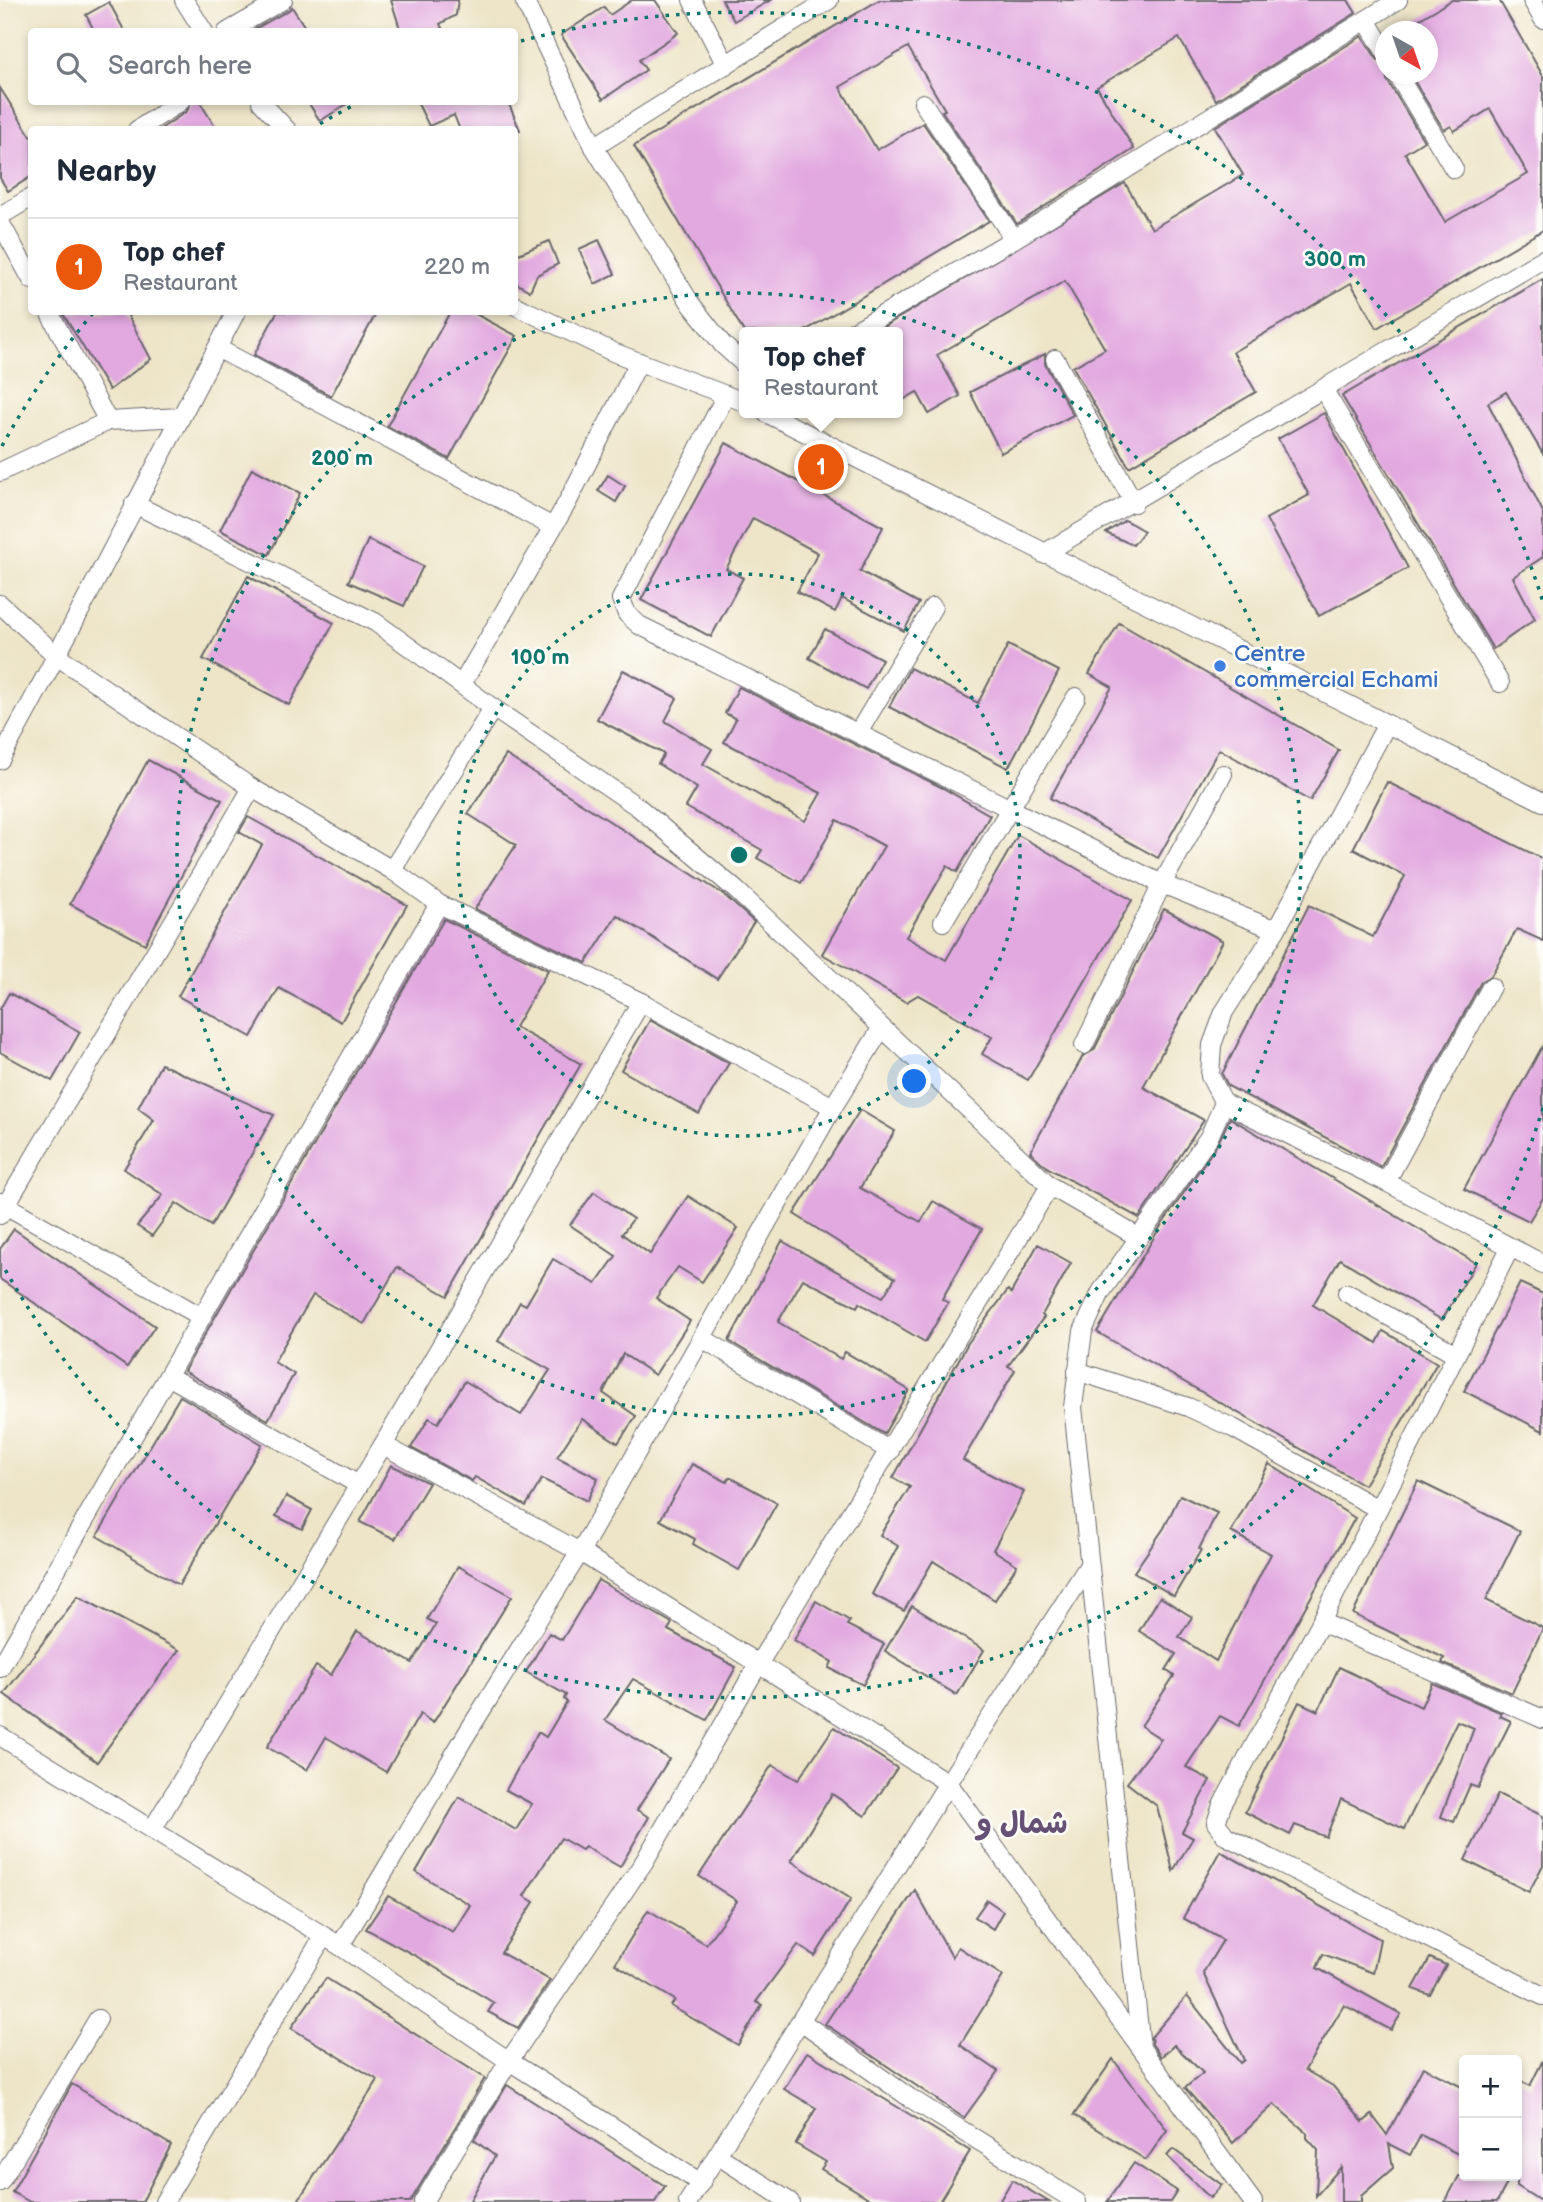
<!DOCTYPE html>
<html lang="en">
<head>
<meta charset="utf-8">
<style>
	:root { --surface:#fff; --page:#f2f2f3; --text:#1f2937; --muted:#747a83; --line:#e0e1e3; --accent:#ea580c }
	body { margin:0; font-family:"Balsamiq Sans","Playpen Sans Arabic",sans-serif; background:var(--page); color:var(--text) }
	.controls { position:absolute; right:21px; bottom:21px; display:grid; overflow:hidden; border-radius:7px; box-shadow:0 4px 10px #0003 }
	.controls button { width:63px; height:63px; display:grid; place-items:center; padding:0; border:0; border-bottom:2px solid var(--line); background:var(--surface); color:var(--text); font:35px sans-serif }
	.compass { position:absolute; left:1375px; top:21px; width:63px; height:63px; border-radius:50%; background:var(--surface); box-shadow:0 4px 10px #0003; rotate:140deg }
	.you { position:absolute; left:915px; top:1082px; width:24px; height:24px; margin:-18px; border:5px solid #fff; border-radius:50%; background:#1a73e8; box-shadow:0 0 0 10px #1a73e833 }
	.badge { display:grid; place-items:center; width:46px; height:46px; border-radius:50%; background:var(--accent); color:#fff; font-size:23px; font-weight:700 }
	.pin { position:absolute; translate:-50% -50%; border:4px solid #fff; box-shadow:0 2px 7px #0006 }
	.popup { position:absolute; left:739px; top:327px; width:164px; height:91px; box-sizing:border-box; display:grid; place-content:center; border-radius:7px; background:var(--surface); filter:drop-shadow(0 2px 5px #0005); font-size:23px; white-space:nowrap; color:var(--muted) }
	.popup b { font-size:26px; color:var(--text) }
	.popup::after { content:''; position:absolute; left:50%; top:100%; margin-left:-14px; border:14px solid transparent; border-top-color:var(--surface) }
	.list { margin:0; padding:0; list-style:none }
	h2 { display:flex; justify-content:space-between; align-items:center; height:91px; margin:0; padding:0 28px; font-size:30px }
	h2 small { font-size:23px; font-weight:400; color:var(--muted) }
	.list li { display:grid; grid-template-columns:46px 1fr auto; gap:21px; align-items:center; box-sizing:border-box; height:98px; padding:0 28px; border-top:2px solid var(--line) }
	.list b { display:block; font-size:26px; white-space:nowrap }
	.list p { margin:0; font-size:23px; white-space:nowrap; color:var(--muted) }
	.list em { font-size:23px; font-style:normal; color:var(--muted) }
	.icon { flex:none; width:38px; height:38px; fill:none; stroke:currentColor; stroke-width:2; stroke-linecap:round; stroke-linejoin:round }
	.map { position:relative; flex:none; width:1543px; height:2202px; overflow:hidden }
	.search { position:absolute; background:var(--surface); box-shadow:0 4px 10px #0003; left:28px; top:28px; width:490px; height:77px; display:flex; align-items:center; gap:18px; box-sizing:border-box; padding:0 24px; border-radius:7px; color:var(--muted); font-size:26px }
	.panel { position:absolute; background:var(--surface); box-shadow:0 4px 10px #0003; left:28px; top:126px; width:490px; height:189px; border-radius:7px }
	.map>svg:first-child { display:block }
</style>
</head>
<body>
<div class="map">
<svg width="1543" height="2202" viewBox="0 0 1543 2202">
	<rect width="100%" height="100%" fill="#fdfcf7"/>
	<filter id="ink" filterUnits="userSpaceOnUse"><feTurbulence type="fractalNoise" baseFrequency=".0143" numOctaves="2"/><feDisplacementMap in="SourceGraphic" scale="14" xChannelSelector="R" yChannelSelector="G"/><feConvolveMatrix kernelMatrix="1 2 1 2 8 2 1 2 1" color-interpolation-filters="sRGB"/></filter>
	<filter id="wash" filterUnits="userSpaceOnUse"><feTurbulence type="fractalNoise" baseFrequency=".00686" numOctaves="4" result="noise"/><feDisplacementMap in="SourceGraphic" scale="28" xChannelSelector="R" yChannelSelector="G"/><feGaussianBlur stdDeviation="1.57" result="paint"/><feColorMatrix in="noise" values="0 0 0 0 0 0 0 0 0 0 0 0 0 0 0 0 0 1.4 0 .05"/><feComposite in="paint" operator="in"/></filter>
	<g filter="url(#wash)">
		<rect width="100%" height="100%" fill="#eee5c8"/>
		<g id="blocks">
			<!-- building -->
			<g fill="#e2a9e0">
				<path d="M391 0H458L456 15 440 24 444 32H401Z"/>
				<path d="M632 0H655L678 33 639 60 646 70 603 99 561 35 604 7 610 15Z"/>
				<path d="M722 0H771L734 21Z"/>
				<path d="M879 0H1348L1356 13 1216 100 1179 38 1097 87 1134 149 1017 224 942 111 945 110 908 47 840 87 877 150 923 123 989 221 803 332H744L634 146Z"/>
				<path d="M1452 0H1499L1543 76V230L1377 328 1351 283 1233 352 1256 392 1129 467 1073 367 1105 349 1065 281 937 355 960 396 929 414 917 392 898 403V332H875L1125 183 1152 229 1243 175 1215 127 1362 36 1377 59 1385 64 1387 80 1424 141 1405 153 1445 222 1528 174 1490 109 1454 131 1451 126 1444 130 1410 74H1427V32H1398Z"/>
				<path d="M109 2 125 32H95L86 15Z"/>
				<path d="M292 7 308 32 255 29 289 10Z"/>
				<path d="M0 88 32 138V176L8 191 0 178Z"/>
				<path d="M191 102H200L217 130H159L187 111Z"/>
				<path d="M308 102H350L320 121Z"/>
				<path d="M417 102H508L520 130H460L454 115 429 126Z"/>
				<path d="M599 240 615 274 595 284 579 249Z"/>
				<path d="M549 241 558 264 537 275 530 291 514 282V256Z"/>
				<path d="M1543 279V454L1506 392 1488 403 1543 512V557L1513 577 1535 619 1493 649 1342 396Z"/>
				<path d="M62 312H126L151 359 109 390Z"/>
				<path d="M277 312H377L331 396 254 355Z"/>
				<path d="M450 312H472L517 336 449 459 387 426Z"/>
				<path d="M1045 354V364L1073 415 1001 453 970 392Z"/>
				<path d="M1324 413 1408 568 1319 616 1266 519 1309 495 1278 439Z"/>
				<path d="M726 443 883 527 860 571 919 603 904 631 842 598 835 612 797 592 818 553 753 518 726 569 743 578 711 637 641 600Z"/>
				<path d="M252 468 300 493 269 555 220 530Z"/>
				<path d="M608 475 625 486 616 502 598 491Z"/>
				<path d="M1125 520 1144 531 1133 545 1106 533Z"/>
				<path d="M368 540 423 566 404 606 348 582Z"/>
				<path d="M248 576 334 623 289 705 203 659Z"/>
				<path d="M1119 623 1339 750 1310 801 1219 749 1158 858 1050 798 1112 687 1089 674Z"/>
				<path d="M825 629 882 659 866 689 809 658Z"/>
				<path d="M1008 645 1059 671 1008 768 889 707 910 668 978 703Z"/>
				<path d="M623 670 677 698 665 721 712 749 703 764 805 821 821 793 724 742 736 719 725 713 739 687 943 788 990 815 957 872 947 866 906 937 946 960 1018 835 1132 900 1028 1080 982 1054 992 1037 918 995 906 1002 822 954 884 846 837 820 801 883 757 858 762 850 686 807 697 788 658 764 664 754 597 719Z"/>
				<path d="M506 755 723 894 754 922 717 979 617 915 586 963 475 909 516 845 468 814Z"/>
				<path d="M148 760 222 800 145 944 70 904Z"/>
				<path d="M1387 782 1543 859V941L1517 929 1491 976 1481 982 1381 1167 1228 1086 1222 1074 1309 905 1373 937 1405 876 1353 849Z"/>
				<path d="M248 817 407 905 341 1022 279 988 251 1037 178 996 262 845 239 832Z"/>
				<path d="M1164 909 1223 941 1143 1087 1204 1120 1139 1218 1048 1168 1030 1152 1083 1056 1094 1050Z"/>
				<path d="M444 919 548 970 515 1027 581 1064 448 1296 397 1267 364 1324 313 1295 274 1362 294 1374 268 1420 184 1371Z"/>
				<path d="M9 993 80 1032 52 1081 0 1052V1009Z"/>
				<path d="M650 1020 729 1063 699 1114 621 1070Z"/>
				<path d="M1543 1045V1198L1529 1221 1464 1189Z"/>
				<path d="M161 1064 274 1115 211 1226 176 1203 152 1236 137 1226 163 1195 124 1169 154 1120 138 1108Z"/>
				<path d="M860 1110 895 1131 860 1188 921 1222 933 1201 982 1229 942 1299 948 1303 925 1342 859 1303 857 1307 803 1279 778 1322 841 1359 845 1352 909 1390 884 1434 729 1341 782 1241 883 1297 895 1278 794 1214Z"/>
				<path d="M1230 1118 1476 1263 1442 1320 1340 1259 1313 1305 1377 1343 1383 1331 1437 1363 1364 1485 1097 1332 1159 1229 1218 1143Z"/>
				<path d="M594 1192 633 1219 622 1234 650 1254 688 1196 738 1228 702 1282 678 1267 656 1298 690 1321 655 1375 623 1354 603 1393 636 1416 618 1443 582 1419 557 1457 598 1478 587 1501 542 1479 526 1506 475 1477 472 1481 411 1448 429 1418 438 1423 465 1381 521 1415 550 1370 498 1341 520 1302 526 1305 553 1259 596 1284 616 1256 570 1225Z"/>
				<path d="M14 1229 155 1326 127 1367 0 1279V1249Z"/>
				<path d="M1038 1244 1071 1263 1042 1315 1044 1317 1008 1366 1015 1370 963 1460 1024 1492 993 1550 1017 1565 995 1600 933 1561 904 1611 872 1594 898 1546 880 1535 910 1487 893 1478 968 1343 1008 1290 1011 1293Z"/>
				<path d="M1520 1283 1543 1294V1431L1464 1391Z"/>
				<path d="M180 1396 262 1444 179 1585 97 1536Z"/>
				<path d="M692 1464 727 1482 730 1477 777 1503 739 1570 693 1544 695 1539 660 1520Z"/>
				<path d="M1269 1464 1355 1518 1239 1726 1220 1716 1186 1767 1210 1780 1182 1832 1193 1838 1173 1871 1157 1806 1127 1783 1161 1739 1141 1726 1174 1676 1166 1670 1176 1654 1139 1631 1160 1597 1192 1617 1179 1637 1216 1661 1271 1554 1231 1532Z"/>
				<path d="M391 1465 429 1483 395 1539 360 1522Z"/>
				<path d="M1418 1481 1520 1531 1486 1600 1543 1628 1512 1693 1442 1663 1444 1658 1353 1614Z"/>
				<path d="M1180 1495 1217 1513 1199 1549 1201 1550 1174 1596 1134 1572 1164 1528Z"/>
				<path d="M286 1496 312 1510 302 1529 276 1516Z"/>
				<path d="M458 1566 512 1596 433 1723 420 1714 386 1772 326 1737 307 1770 267 1747 316 1666 331 1675 357 1631 412 1663 436 1624 427 1619Z"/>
				<path d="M598 1580 672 1623 668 1630 736 1667 707 1720 633 1679 605 1720 669 1759 637 1810 649 1817 620 1867 585 1847 582 1850 561 1838 524 1896 534 1902 501 1953 550 1980 518 2028 488 2012 494 2003 416 1956 366 1929 388 1896 453 1932 470 1905 416 1872 459 1797 516 1830 532 1804 506 1790 538 1732 546 1737 567 1702 564 1699 566 1695 526 1672 549 1633 562 1640Z"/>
				<path d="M78 1596 179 1650 97 1762 4 1694Z"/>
				<path d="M816 1601 850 1621 847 1625 884 1644 863 1685 829 1668 832 1662 794 1640Z"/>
				<path d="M912 1606 984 1650 957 1695 885 1651Z"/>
				<path d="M1339 1667 1421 1707 1432 1683 1502 1713 1500 1716 1511 1721 1478 1788 1470 1785 1454 1822 1441 1817 1474 1728 1457 1721 1404 1829 1341 1799 1326 1837 1295 1825 1290 1835 1245 1812 1299 1702 1318 1711Z"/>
				<path d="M834 1727 897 1768 865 1816 832 1794 791 1861 851 1899 815 1956 798 1945 756 2002 762 2005 738 2045 671 2006 675 2000 615 1964 648 1910 706 1944 737 1901 699 1876 772 1765 798 1780Z"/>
				<path d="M1498 1794 1543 1816V1865L1529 1892 1465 1860Z"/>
				<path d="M1220 1851 1380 1939 1373 1973 1323 1954 1317 1968 1401 2014 1391 2030 1344 2005 1305 2070 1333 2086 1363 2122 1372 2115 1387 2135 1423 2067 1464 2088V2157L1421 2135 1410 2155 1389 2144 1393 2168 1361 2196V2202H1341V2167L1316 2196 1318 2150 1307 2138V2133L1274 2104 1233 2143 1185 2088 1203 2073 1174 2045 1161 2057 1152 2044 1151 2037 1187 1996 1240 2063 1244 2060 1203 1973 1223 1940 1183 1918Z"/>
				<path d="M915 1890 952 1957 958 1947 1003 1976 960 2045 998 2071 964 2118 825 2024Z"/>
				<path d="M987 1900 1003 1911 993 1929 975 1917Z"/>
				<path d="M1430 1958 1446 1965 1430 1995 1413 1989Z"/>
				<path d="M326 1978 485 2078 410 2202H297L378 2080 291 2028Z"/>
				<path d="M807 2052 970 2151 939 2202H875L821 2169 826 2162 796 2144 816 2108 784 2089Z"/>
				<path d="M1113 2059 1167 2130 1146 2160 1074 2115Z"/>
				<path d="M1543 2060V2202H1542L1517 2186V2079L1530 2086Z"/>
				<path d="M72 2084 171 2145 142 2202H30L12 2192Z"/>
				<path d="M507 2085 665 2186 655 2202H469L495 2156 474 2140Z"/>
				<path d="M1173 2149 1222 2185 1210 2198 1167 2156Z"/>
				<path d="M1134 2163 1177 2191 1170 2202H1107Z"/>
				<path d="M1459 2176H1511L1497 2202H1445Z"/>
				<path d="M1012 2180 1049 2202H999Z"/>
			</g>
		</g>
	</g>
	<g filter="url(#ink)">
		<use href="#blocks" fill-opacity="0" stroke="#69666c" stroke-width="2"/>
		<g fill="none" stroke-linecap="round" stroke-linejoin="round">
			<!-- minor casing -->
			<g stroke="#69666c" stroke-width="20">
				<g id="minor">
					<path d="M184 0 204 32"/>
					<path d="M524 0 594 147 691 304 723 345 744 364"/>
					<path d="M692 0 726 65"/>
					<path d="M1532 0 1543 19"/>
					<path d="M1366 20 1386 53"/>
					<path d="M227 32 283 0"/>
					<path d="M1397 74 1454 169"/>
					<path d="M261 102 287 130"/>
					<path d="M923 103 1014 239"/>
					<path d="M137 130 180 102"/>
					<path d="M594 147 829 0"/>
					<path d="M0 216 32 197"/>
					<path d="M0 222 32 280"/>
					<path d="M514 305 613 352 744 402"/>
					<path d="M49 312 108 421"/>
					<path d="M853 332 1014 239 1398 0"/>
					<path d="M217 348 553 527"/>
					<path d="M1055 359 1134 503"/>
					<path d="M1323 389 1500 683"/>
					<path d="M726 395 621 599 627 614 639 625 1162 884 1276 930"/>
					<path d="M766 413 1543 802"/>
					<path d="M0 472 108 421 180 417"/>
					<path d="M134 504 375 622 493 708 638 807 736 890 1050 1186 1138 1237"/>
					<path d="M1043 554 1543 259"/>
					<path d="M0 604 58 657 252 788 392 870 439 904 641 1002 833 1107"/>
					<path d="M462 684 567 503 639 362"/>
					<path d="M1387 724 1276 930 1224 1012 1212 1045 1210 1076 1224 1103 1386 1182 1543 1264"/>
					<path d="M858 733 933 607"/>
					<path d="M0 760C82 612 157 461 236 312"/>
					<path d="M392 870 493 708"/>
					<path d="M943 922 1076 697"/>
					<path d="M1084 1045 1162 884 1223 774"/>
					<path d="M1386 1182 1491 987"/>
					<path d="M0 1202 200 1316"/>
					<path d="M0 1215 252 788"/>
					<path d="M1510 1248 1321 1622 1222 1805 1216 1823 1226 1836 1543 1996"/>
					<path d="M1347 1293 1456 1354"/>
					<path d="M702 1338 890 1451"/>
					<path d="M1077 1371 1188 1407 1233 1428 1378 1509"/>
					<path d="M168 1376 359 1485"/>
					<path d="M383 1445 580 1552 948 1783 1253 2202"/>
					<path d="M1321 1622 1543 1719"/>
					<path d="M0 1668 439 904"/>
					<path d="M0 1736 340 1946 509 2061 644 1862 759 1663 1050 1186"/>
					<path d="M152 1830 383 1445 641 1002"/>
					<path d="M340 1946 466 1735 580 1552 833 1107 881 1029"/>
					<path d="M802 2022 910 2098 1077 2202"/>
					<path d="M1141 2048 1073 1407 1083 1331 1101 1292 1209 1137 1224 1103"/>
					<path d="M717 2155 790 2202"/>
					<path d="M0 2182 98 2019"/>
					<path d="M164 2202 323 1937"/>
					<path d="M423 2202 509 2061 701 2183"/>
					<path d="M688 2202 948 1783 1089 1565"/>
				</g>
			</g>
			<!-- minor -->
			<use href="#minor" stroke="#fff" stroke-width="18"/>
		</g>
	</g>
	<!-- distance rings -->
	<g fill="none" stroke="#0f766e" stroke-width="3.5" stroke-dasharray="3.5 7">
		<circle cx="739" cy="855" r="281"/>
		<circle cx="739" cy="855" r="562"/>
		<path d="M1543 1108A843 843 0 0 1 2 1264M2 446A843 843 0 0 1 93 313M311 129A843 843 0 0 1 356 104M521 41A843 843 0 0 1 1543 602"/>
	</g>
	<!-- markers -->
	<circle fill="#3f7fe0" stroke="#fdfcf7" stroke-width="2.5" cx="1220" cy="666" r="7"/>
	<g text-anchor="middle" stroke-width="5" stroke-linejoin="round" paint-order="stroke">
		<!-- shop labels -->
		<g font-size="23" fill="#366cbe" stroke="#fdfcf7" text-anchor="start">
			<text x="1234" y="661">Centre<tspan x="1234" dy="26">commercial Echami</tspan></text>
		</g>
		<!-- district labels -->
		<g font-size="30" font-weight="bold" fill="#655175" stroke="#fdfcf7">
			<text x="1022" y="1833">شمال و</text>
		</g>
	</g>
	<circle cx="739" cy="855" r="10" fill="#0f766e" stroke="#fdfcf7" stroke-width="3.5"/>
	<g font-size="21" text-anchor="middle" font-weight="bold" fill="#0f766e" stroke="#fdfcf7" stroke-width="5" stroke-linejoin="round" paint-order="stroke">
		<text x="1335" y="266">300 m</text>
		<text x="342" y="465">200 m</text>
		<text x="540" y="664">100 m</text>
	</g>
</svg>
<div class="controls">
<button>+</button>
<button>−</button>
</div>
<svg class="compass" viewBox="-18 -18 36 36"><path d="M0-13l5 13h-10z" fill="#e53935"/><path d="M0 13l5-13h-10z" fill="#747a83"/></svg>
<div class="you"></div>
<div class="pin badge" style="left:821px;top:467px">1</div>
<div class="popup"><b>Top chef</b>Restaurant</div>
<div class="search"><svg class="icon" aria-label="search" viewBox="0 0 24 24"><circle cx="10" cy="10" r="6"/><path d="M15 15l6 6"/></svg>Search here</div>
<section class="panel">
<h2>Nearby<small></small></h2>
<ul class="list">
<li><span class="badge">1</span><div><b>Top chef</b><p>Restaurant</p></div><em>220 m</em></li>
</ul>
</section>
</div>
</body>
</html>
